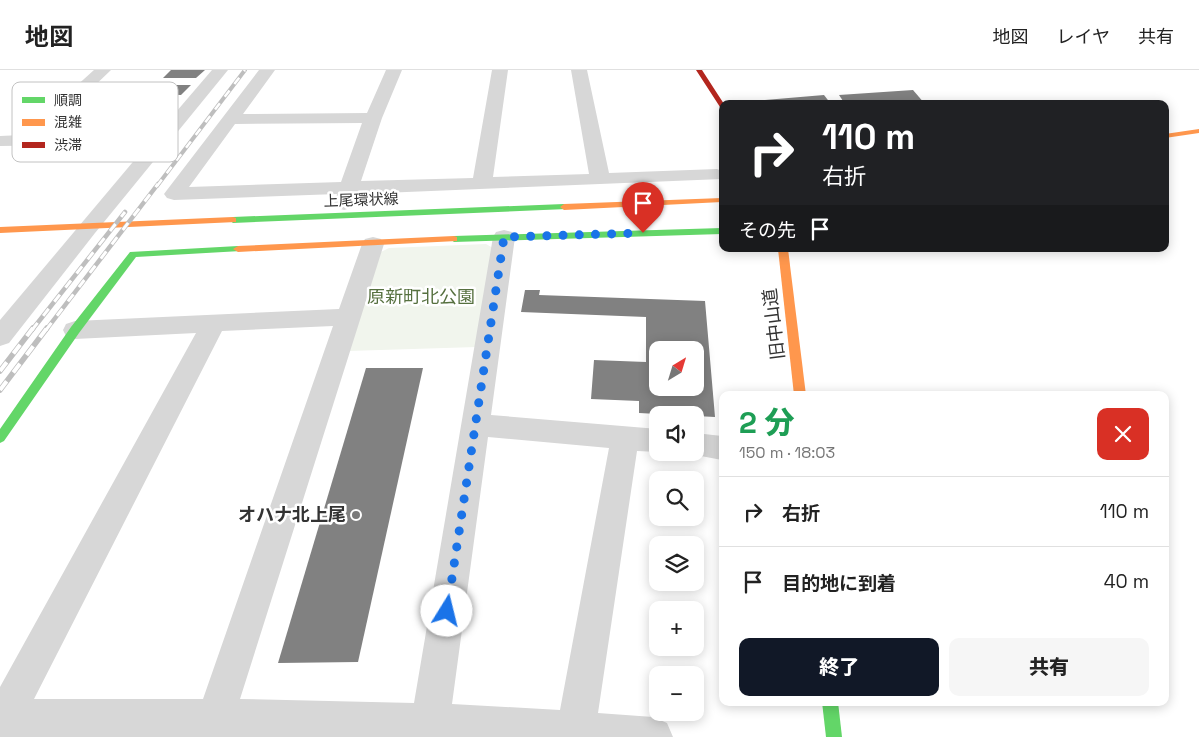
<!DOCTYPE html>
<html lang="ja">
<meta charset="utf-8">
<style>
:root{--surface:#fff;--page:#f6f6f6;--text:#222;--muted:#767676;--line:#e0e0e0;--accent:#111827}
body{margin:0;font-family:"Space Grotesk","Noto Sans JP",sans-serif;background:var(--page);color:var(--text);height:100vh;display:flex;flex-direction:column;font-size:19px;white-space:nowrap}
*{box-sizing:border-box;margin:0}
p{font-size:16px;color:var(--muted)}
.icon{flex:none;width:28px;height:28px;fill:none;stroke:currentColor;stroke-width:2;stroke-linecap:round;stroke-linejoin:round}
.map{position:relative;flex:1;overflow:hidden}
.drawer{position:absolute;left:719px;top:321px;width:450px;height:315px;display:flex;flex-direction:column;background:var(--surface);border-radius:10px;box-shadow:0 2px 12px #0003}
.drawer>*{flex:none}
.hud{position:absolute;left:719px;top:30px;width:450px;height:152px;border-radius:10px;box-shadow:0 2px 12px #0003;background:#202124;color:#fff;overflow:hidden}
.needle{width:32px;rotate:38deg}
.buttons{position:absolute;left:649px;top:271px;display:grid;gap:10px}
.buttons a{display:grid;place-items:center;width:55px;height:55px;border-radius:10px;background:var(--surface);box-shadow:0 2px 12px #0003;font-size:25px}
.pin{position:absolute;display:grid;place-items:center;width:42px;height:42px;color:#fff;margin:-51px -21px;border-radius:50% 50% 50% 0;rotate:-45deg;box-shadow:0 0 5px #0007}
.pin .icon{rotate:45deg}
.me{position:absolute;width:55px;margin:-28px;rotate:9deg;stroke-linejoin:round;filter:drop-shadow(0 0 4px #0008)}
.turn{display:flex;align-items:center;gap:18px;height:105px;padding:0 20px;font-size:22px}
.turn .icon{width:65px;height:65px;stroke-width:2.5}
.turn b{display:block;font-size:35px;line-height:42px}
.then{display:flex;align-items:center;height:48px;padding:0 20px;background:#0003;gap:10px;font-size:19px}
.round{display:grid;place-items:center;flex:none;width:52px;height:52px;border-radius:10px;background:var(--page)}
.headline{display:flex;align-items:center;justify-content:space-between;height:85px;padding:0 20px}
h1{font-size:30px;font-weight:800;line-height:38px;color:#1e9e55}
.action{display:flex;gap:10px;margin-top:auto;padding:10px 20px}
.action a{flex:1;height:58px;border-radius:10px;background:var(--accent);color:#fff;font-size:20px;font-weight:800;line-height:58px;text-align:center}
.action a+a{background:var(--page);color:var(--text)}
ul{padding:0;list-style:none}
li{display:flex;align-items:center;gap:15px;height:70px;padding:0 20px;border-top:1px solid var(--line)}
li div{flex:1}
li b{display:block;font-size:19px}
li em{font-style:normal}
header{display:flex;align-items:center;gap:30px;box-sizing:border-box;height:70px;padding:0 25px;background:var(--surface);border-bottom:1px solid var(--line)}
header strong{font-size:24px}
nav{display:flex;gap:28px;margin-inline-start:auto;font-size:18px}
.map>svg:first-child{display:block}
.green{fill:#f1f5ed}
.building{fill:#818181;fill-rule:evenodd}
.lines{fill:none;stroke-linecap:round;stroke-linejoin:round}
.street{fill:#d7d7d7;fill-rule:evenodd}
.fast{fill:#63d668;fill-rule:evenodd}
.slow{fill:#ff974d;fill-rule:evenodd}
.jam{fill:#b3261e;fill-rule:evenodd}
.rail-far2-casing{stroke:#bebebe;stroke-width:4}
.rail-far1-casing{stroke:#bebebe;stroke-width:4.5}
.rail-casing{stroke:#bebebe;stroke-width:5.5}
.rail-far2{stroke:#fff;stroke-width:2.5;stroke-dasharray:8;stroke-linecap:butt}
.rail-far1{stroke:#fff;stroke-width:3;stroke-dasharray:9;stroke-linecap:butt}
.rail{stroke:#fff;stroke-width:4;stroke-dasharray:11;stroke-linecap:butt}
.route{stroke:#1a73e8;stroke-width:9;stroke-dasharray:0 16.2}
.poi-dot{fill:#7a7a7a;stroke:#fff;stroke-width:2}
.labels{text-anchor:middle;stroke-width:5;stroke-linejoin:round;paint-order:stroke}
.far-street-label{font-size:15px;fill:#333;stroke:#fff}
.park-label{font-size:18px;fill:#56703f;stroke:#fff}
.street-label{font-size:18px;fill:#333;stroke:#fff}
.poi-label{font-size:18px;font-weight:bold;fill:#333;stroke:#fff;text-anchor:end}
.key{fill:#fff;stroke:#c2c2c2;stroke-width:1}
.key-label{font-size:14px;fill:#333}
</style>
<header>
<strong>地図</strong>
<nav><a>地図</a><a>レイヤ</a><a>共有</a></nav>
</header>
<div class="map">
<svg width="1199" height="667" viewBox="0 0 1199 667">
<rect width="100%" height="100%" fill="#fff"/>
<path class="green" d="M 486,174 L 493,178 L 477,277 L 348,281 L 381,182 L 389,178 Z"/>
<g class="building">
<path d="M 171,0 L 205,0 L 196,8 L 163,8 Z"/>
<path d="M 148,15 L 191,15 L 181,25 L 139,24 Z"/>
<path d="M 913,20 L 925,34 L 845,34 L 839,25 Z"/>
<path d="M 824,25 L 831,34 L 755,34 L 753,31 Z"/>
<path d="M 525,220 L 540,220 L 539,225 L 705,231 L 715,347 L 639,343 L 639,331 L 591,329 L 594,290 L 646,292 L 646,247 L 521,242 ZM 658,280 L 695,280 L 695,318 L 658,318 Z"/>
<path d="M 366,298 L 423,298 L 358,592 L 278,593 Z"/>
</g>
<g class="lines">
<g class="street">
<path d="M 94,0 L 111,0 L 43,65 L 158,63 L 212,0 L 228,0 L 95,163 L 9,273 L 0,276 L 0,250 L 148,74 L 0,76 L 0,66 L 22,65 Z"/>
<path d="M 259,0 L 275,0 L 243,44 L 367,43 L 386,0 L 402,0 L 382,48 L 361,111 L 473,108 L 492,0 L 508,0 L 493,107 L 589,104 L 571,0 L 587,0 L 609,103 L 717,99 L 722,101 L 722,109 L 358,124 L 351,138 L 344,140 L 337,138 L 334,134 L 337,124 L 174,130 L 167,128 L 164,124 L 167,120 ZM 362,53 L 341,112 L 189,117 L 235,54 Z"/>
<path d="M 504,160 L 512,162 L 515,167 L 491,345 L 658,359 L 658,382 L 637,381 L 598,643 L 653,647 L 667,653 L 673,667 L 0,667 L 0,617 L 196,263 L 75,269 L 66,266 L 63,260 L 66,254 L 75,251 L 339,239 L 362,174 L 365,169 L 373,167 L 381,169 L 384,174 L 240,629 L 414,633 L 493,167 L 496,162 ZM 333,256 L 203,629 L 34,629 L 222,261 ZM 488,367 L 609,378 L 560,640 L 452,634 Z"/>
<path d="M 695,363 L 722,366 L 722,390 L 685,383 L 695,382 Z"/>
</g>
<g class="fast">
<path d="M 564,134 L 568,137 L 567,139 L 233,153 L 229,150 L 233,147 Z"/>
<path d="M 722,158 L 722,164 L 454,172 L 450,169 L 454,166 Z"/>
<path d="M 238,176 L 241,177 L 241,181 L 136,187 L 79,263 L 4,371 L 0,373 L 0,359 L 71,257 L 130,182 Z"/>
<path d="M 822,632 L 838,632 L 842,667 L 826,667 Z"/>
</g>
<g class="slow">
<path d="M 1199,59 L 1199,63 L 1165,68 L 1165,64 Z"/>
<path d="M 722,128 L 722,132 L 564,140 L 560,137 L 564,134 Z"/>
<path d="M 233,147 L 236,148 L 236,152 L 0,163 L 0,157 Z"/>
<path d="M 454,166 L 457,167 L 457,171 L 238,182 L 233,179 L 238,176 Z"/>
<path d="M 778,179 L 788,179 L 806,325 L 794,325 Z"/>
</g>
<path class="jam" d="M 696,0 L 702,0 L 724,34 L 722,34 L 722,38 L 720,37 Z"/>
<g class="rail-far2-casing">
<path id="rail-far2" d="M 157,116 L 245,0"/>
</g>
<g class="rail-far1-casing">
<g id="rail-far1">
<path d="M 32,260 L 125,142"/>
<path d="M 46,260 L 158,114"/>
</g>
</g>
<g class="rail-casing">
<g id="rail">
<path d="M 0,301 L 33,258"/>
<path d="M 0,320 L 47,258"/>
</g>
</g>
<use href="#rail-far2" class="rail-far2"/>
<use href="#rail-far1" class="rail-far1"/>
<use href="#rail" class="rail"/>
</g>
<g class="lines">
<path class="route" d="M 447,541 L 504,167 L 643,163"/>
</g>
<circle class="poi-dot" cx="356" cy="445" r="5"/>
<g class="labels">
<g class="far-street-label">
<text transform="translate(361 130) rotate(-2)" y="5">上尾環状線</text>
</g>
<g class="park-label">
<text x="421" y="233">原新町北公園</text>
</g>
<g class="street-label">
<text transform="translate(774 254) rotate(-97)" y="6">旧中山道</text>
</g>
<g class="poi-label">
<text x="346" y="451">オハナ北上尾</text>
</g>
</g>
<rect x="12" y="12" width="166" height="80" rx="8" class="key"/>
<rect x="22" y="27" width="23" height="6" fill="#63d668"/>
<rect x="22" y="49" width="23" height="7" fill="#ff974d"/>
<rect x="22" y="72" width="23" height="6" fill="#b3261e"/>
<g class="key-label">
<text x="54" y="35">順調</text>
<text x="54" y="57">混雑</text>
<text x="54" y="80">渋滞</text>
</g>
</svg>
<div class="buttons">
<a><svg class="needle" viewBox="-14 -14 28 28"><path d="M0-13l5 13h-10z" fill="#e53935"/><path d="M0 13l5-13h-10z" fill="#767676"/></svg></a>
<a><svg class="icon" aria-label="sound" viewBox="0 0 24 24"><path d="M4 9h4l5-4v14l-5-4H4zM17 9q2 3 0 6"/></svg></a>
<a><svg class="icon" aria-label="search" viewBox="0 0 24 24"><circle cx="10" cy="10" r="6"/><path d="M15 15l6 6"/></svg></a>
<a><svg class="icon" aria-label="layers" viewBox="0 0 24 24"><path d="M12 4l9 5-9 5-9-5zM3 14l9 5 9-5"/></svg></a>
<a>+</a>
<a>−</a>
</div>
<div class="pin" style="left:643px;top:163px;background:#d93025"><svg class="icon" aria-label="arrive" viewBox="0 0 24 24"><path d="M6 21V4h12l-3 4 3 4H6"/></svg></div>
<svg class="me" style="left:447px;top:541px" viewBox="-20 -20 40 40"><circle r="19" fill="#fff"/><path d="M0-13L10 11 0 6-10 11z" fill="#1a73e8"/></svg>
<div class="hud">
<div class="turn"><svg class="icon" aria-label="right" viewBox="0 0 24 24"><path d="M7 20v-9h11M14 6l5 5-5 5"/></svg><div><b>110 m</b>右折</div></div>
<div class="then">その先<svg class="icon" aria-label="arrive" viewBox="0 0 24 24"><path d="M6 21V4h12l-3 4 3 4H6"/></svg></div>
</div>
<section class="drawer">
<div class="headline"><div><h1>2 分</h1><p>150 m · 18:03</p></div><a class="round" style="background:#d93025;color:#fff"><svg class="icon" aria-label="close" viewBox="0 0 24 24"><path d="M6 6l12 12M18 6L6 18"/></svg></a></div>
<ul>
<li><svg class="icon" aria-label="right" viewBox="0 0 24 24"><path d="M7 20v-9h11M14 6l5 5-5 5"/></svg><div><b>右折</b></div><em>110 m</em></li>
<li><svg class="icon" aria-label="arrive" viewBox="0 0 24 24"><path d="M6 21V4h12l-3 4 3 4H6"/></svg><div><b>目的地に到着</b></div><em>40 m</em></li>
</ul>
<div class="action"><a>終了</a><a>共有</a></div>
</section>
</div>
